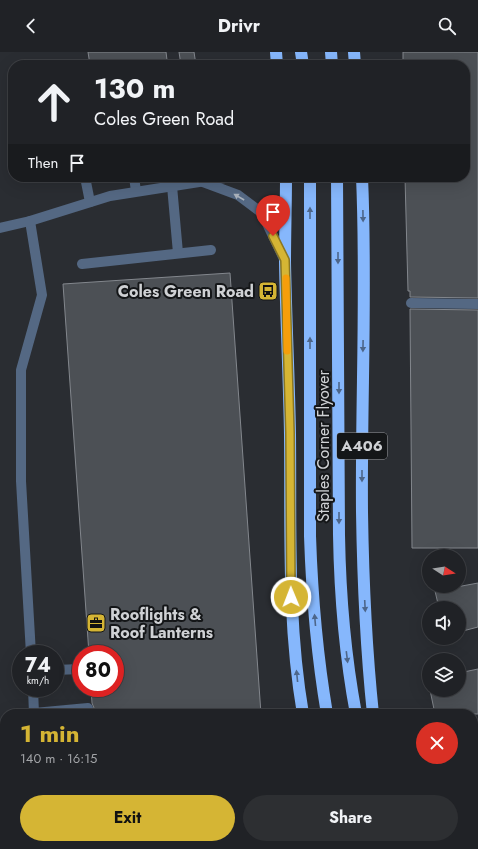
<!DOCTYPE html>
<meta charset="utf-8">
<style>
:root{--surface:#202226;--page:#2d2f32;--text:#f1f3f6;--muted:#a2a4a7;--line:#3d3f43;--accent:#d5b534}
body{margin:0;font-family:Jost,sans-serif;background:var(--page);color:var(--text);height:100vh;display:flex;flex-direction:column;font-size:15px;white-space:nowrap}
*{box-sizing:border-box;margin:0}
p{font-size:13px;color:var(--muted)}
.icon{flex:none;width:22px;height:22px;fill:none;stroke:currentColor;stroke-width:2;stroke-linecap:round;stroke-linejoin:round}
.map{position:relative;flex:1;overflow:hidden}
.drawer{position:absolute;left:0px;top:657px;width:478px;height:140px;display:flex;flex-direction:column;background:var(--surface);border-radius:16px 16px 0 0;box-shadow:0 4px 16px #0002,0 0 0 1px var(--line)}
.drawer>*{flex:none}
.top-card{position:absolute;left:8px;top:8px;width:462px;height:122px;border-radius:16px;box-shadow:0 4px 16px #0002,0 0 0 1px var(--line);background:#202226;color:var(--text);overflow:hidden}
.needle{width:26px;rotate:102deg}
.controls{position:absolute;left:422px;top:497px;display:grid;gap:8px}
.controls a{display:grid;place-items:center;width:44px;height:44px;border-radius:50%;background:var(--surface);box-shadow:0 4px 16px #0002,0 0 0 1px var(--line);font-size:20px}
.speed{position:absolute;left:12px;top:593px;display:flex;gap:8px;font-size:20px;font-weight:700;text-align:center}
.speed>*{display:grid;place-content:center;width:52px;height:52px;border-radius:50%;background:var(--surface);box-shadow:0 4px 16px #0002,0 0 0 1px var(--line);line-height:1}
.speed small{font-size:10px;font-weight:400}
.speed .limit{border:6px solid #d22;background:#fff;color:#111}
.pin{position:absolute;display:grid;place-items:center;width:34px;height:34px;color:#fff;margin:-41px -17px;border-radius:50% 50% 50% 0;rotate:-45deg;box-shadow:0 0 4px #0007}
.pin .icon{rotate:45deg}
.me{position:absolute;width:44px;margin:-22px;rotate:359deg;stroke-linejoin:round;filter:drop-shadow(0 0 3px #0008)}
.turn{display:flex;align-items:center;gap:14px;height:84px;padding:0 20px;font-size:18px}
.turn .icon{width:52px;height:52px;stroke-width:2.5}
.turn b{display:block;font-size:28px;line-height:34px}
.then{display:flex;align-items:center;height:38px;padding:0 20px;background:#0003;gap:8px;font-size:15px}
.round{display:grid;place-items:center;flex:none;width:42px;height:42px;border-radius:21px;background:var(--page)}
.summary{display:flex;align-items:center;justify-content:space-between;height:68px;padding:0 20px}
h1{font-size:24px;font-weight:700;line-height:30px;color:var(--accent)}
.action{display:flex;gap:8px;margin-top:auto;padding:8px 20px}
.action a{flex:1;height:46px;border-radius:24px;background:var(--accent);color:#111;font-size:16px;font-weight:700;line-height:46px;text-align:center}
.action a+a{background:var(--page);color:var(--text)}
header{display:flex;justify-content:space-between;align-items:center;height:52px;padding:0 20px;background:var(--surface);font-size:18px;font-weight:700}
.map>svg:first-child{display:block}
.building{fill:#4c5055;stroke:#83878d}
.lines{fill:none;stroke-linecap:round;stroke-linejoin:round}
.minor{stroke:#546883;stroke-width:10}
.highway{stroke:#86b7fc;stroke-width:12}
.oneway{fill:#aab2bc}
.oneway2{fill:#4d668a}
.route-casing{stroke:#8a7622;stroke-width:10}
.route{stroke:#d5b534;stroke-width:7}
.slow{stroke:#f59e0b;stroke-width:7}
.labels{text-anchor:middle;stroke-width:4;stroke-linejoin:round;paint-order:stroke}
.shield{fill:#141618;stroke:#97999c;stroke-width:1}
.shield-label{font-size:15px;font-weight:bold;fill:#cfd1d4}
.poi-label{font-size:16px;font-weight:bold;fill:#cfd1d4;stroke:#141618;text-anchor:end}
.street-label{font-size:16px;fill:#cfd1d4;stroke:#141618}
</style>
<header><svg class="icon" aria-label="back" viewBox="0 0 24 24"><path d="M15 5l-7 7 7 7"/></svg>Drivr<svg class="icon" aria-label="search" viewBox="0 0 24 24"><circle cx="10" cy="10" r="6"/><path d="M15 15l6 6"/></svg></header>
<div class="map">
<svg width="478" height="797" viewBox="0 0 478 797">
<rect width="100%" height="100%" fill="#2a2d32"/>
<g class="building">
<path d="M 88,0 L 166,0 L 167,8 L 133,13 L 90,13 Z"/>
<path d="M 179,0 L 194,0 L 196,13 L 181,13 Z"/>
<path d="M 403,0 L 478,0 L 478,246 L 410,245 L 410,239 L 408,239 L 405,125 L 465,125 L 465,13 L 403,13 Z"/>
<path d="M 230,221 L 261,662 L 93,662 L 94,656 L 92,651 L 91,636 L 115,636 L 115,602 L 89,602 L 63,232 Z"/>
<path d="M 410,257 L 478,258 L 478,496 L 412,496 Z"/>
<path d="M 478,531 L 478,575 L 459,580 L 459,556 L 439,556 L 435,539 Z"/>
<path d="M 478,617 L 478,662 L 435,662 L 430,638 L 459,638 L 459,621 Z"/>
</g>
<g class="lines">
<g class="minor">
<path d="M 85,125 L 90,150"/>
<path d="M 134,125 L 136,139"/>
<path d="M 203,130 L 238,143 L 262,161 L 284,207"/>
<path d="M 172,134 L 178,201"/>
<path d="M 30,169 L 42,243 L 21,318 L 21,429 L 31,602"/>
<path d="M 0,176 L 30,169 L 110,144 L 231,125"/>
<path d="M 82,212 L 211,198"/>
<path d="M 411,251 L 478,252"/>
<path d="M 55,618 L 81,617"/>
<path d="M 33,636 L 34,662"/>
<path d="M 34,661 L 88,656"/>
<path d="M 473,713 L 478,712"/>
<path d="M 75,792 L 76,797"/>
<path d="M 180,797 L 190,792"/>
</g>
<g class="highway">
<path d="M 276,0 L 277,13"/>
<path d="M 301,0 L 303,13"/>
<path d="M 331,0 L 332,13"/>
<path d="M 354,0 L 355,13"/>
<path d="M 286,125 C 286,153 285,181 285,210 C 286,267 289,324 290,382 C 291,476 287,569 303,662"/>
<path d="M 310,125 L 310,484 C 312,544 317,603 327,662"/>
<path d="M 337,125 L 339,483 C 340,543 345,603 356,662"/>
<path d="M 362,125 C 367,237 361,348 362,460 C 363,527 366,595 373,662"/>
<path d="M 356,792 L 359,797"/>
<path d="M 389,792 L 391,797"/>
</g>
</g>
<defs><path id="oneway-solid" d="M-6-.8H1V-3.2L6.5 0L1 3.2V.8H-6Z"/></defs>
<use class="oneway" href="#oneway-solid" transform="translate(239 145) rotate(-150)"/>
<g class="oneway2">
<use href="#oneway-solid" transform="translate(310 161) rotate(-90)"/>
<use href="#oneway-solid" transform="translate(363 164) rotate(89)"/>
<use href="#oneway-solid" transform="translate(338 206) rotate(90)"/>
<use href="#oneway-solid" transform="translate(310 291) rotate(-90)"/>
<use href="#oneway-solid" transform="translate(363 294) rotate(91)"/>
<use href="#oneway-solid" transform="translate(339 336) rotate(90)"/>
<use href="#oneway-solid" transform="translate(362 424) rotate(90)"/>
<use href="#oneway-solid" transform="translate(339 466) rotate(90)"/>
<use href="#oneway-solid" transform="translate(365 554) rotate(87)"/>
<use href="#oneway-solid" transform="translate(315 568) rotate(-95)"/>
<use href="#oneway-solid" transform="translate(347 605) rotate(83)"/>
<use href="#oneway-solid" transform="translate(297 624) rotate(-96)"/>
</g>
<g class="lines">
<g class="route-casing">
<path id="route" d="M 273,184 L 285,208 L 290,381 L 291,545"/>
</g>
<use href="#route" class="route"/>
<path class="slow" d="M 286,226 L 287,299"/>
</g>
<defs>
<g id="bus-square" transform="scale(1)"><rect x="-9" y="-9" width="18" height="18" rx="4" fill="#d5b534" stroke="#141618"/><path d="M-5-6H5V4H4V6H2V4H-2V6H-4V4H-5ZM-3.5-4V0h7V-4ZM-3.5 1.2v1.5H-2V1.2ZM2 1.2v1.5H3.5V1.2Z" fill="#111"/></g>
<g id="office-square" transform="scale(1)"><rect x="-9" y="-9" width="18" height="18" rx="4" fill="#d5b534" stroke="#141618"/><path d="M-6-3h4V-5.5h4V-3h4V5H-6ZM-1-4.5V-3h2v-1.5ZM-6 0V1H6V0Z" fill="#111"/></g>
</defs>
<g fill-rule="evenodd">
<use href="#bus-square" x="268" y="239"/>
<use href="#office-square" x="96" y="571"/>
</g>
<g class="labels">
<rect class="shield" x="337" y="381" width="50" height="26" rx="3"/>
<g class="shield-label">
<text x="362" y="399">A406</text>
</g>
<g class="poi-label">
<text x="254" y="245">Coles Green Road</text>
<text x="110" y="568" text-anchor="start">Rooflights &amp;<tspan x="110" dy="18">Roof Lanterns</tspan></text>
</g>
<g class="street-label">
<text transform="translate(323 394) rotate(-90)" y="6">Staples Corner Flyover</text>
</g>
</g>
</svg>
<div class="controls">
<a><svg class="needle" viewBox="-14 -14 28 28"><path d="M0-13l5 13h-10z" fill="#e53935"/><path d="M0 13l5-13h-10z" fill="#a2a4a7"/></svg></a>
<a><svg class="icon" aria-label="sound" viewBox="0 0 24 24"><path d="M4 9h4l5-4v14l-5-4H4zM17 9q2 3 0 6"/></svg></a>
<a><svg class="icon" aria-label="layers" viewBox="0 0 24 24"><path d="M12 4l9 5-9 5-9-5zM3 14l9 5 9-5"/></svg></a>
</div>
<div class="speed"><div>74<small>km/h</small></div><div class="limit">80</div></div>
<div class="pin" style="left:273px;top:184px;background:#d93025"><svg class="icon" aria-label="arrive" viewBox="0 0 24 24"><path d="M6 21V4h12l-3 4 3 4H6"/></svg></div>
<svg class="me" style="left:291px;top:545px" viewBox="-20 -20 40 40"><circle r="17" fill="#d5b534" stroke="#fff" stroke-width="3"/><path d="M0-11L8 9 0 5-8 9z" fill="#fff"/></svg>
<div class="top-card">
<div class="turn"><svg class="icon" aria-label="ahead" viewBox="0 0 24 24"><path d="M12 20V5M6 11l6-6 6 6"/></svg><div><b>130 m</b>Coles Green Road</div></div>
<div class="then">Then<svg class="icon" aria-label="arrive" viewBox="0 0 24 24"><path d="M6 21V4h12l-3 4 3 4H6"/></svg></div>
</div>
<section class="drawer">
<div class="summary"><div><h1>1 min</h1><p>140 m · 16:15</p></div><a class="round" style="background:#d93025;color:#fff"><svg class="icon" aria-label="close" viewBox="0 0 24 24"><path d="M6 6l12 12M18 6L6 18"/></svg></a></div>
<div class="action"><a>Exit</a><a>Share</a></div>
</section>
</div>
